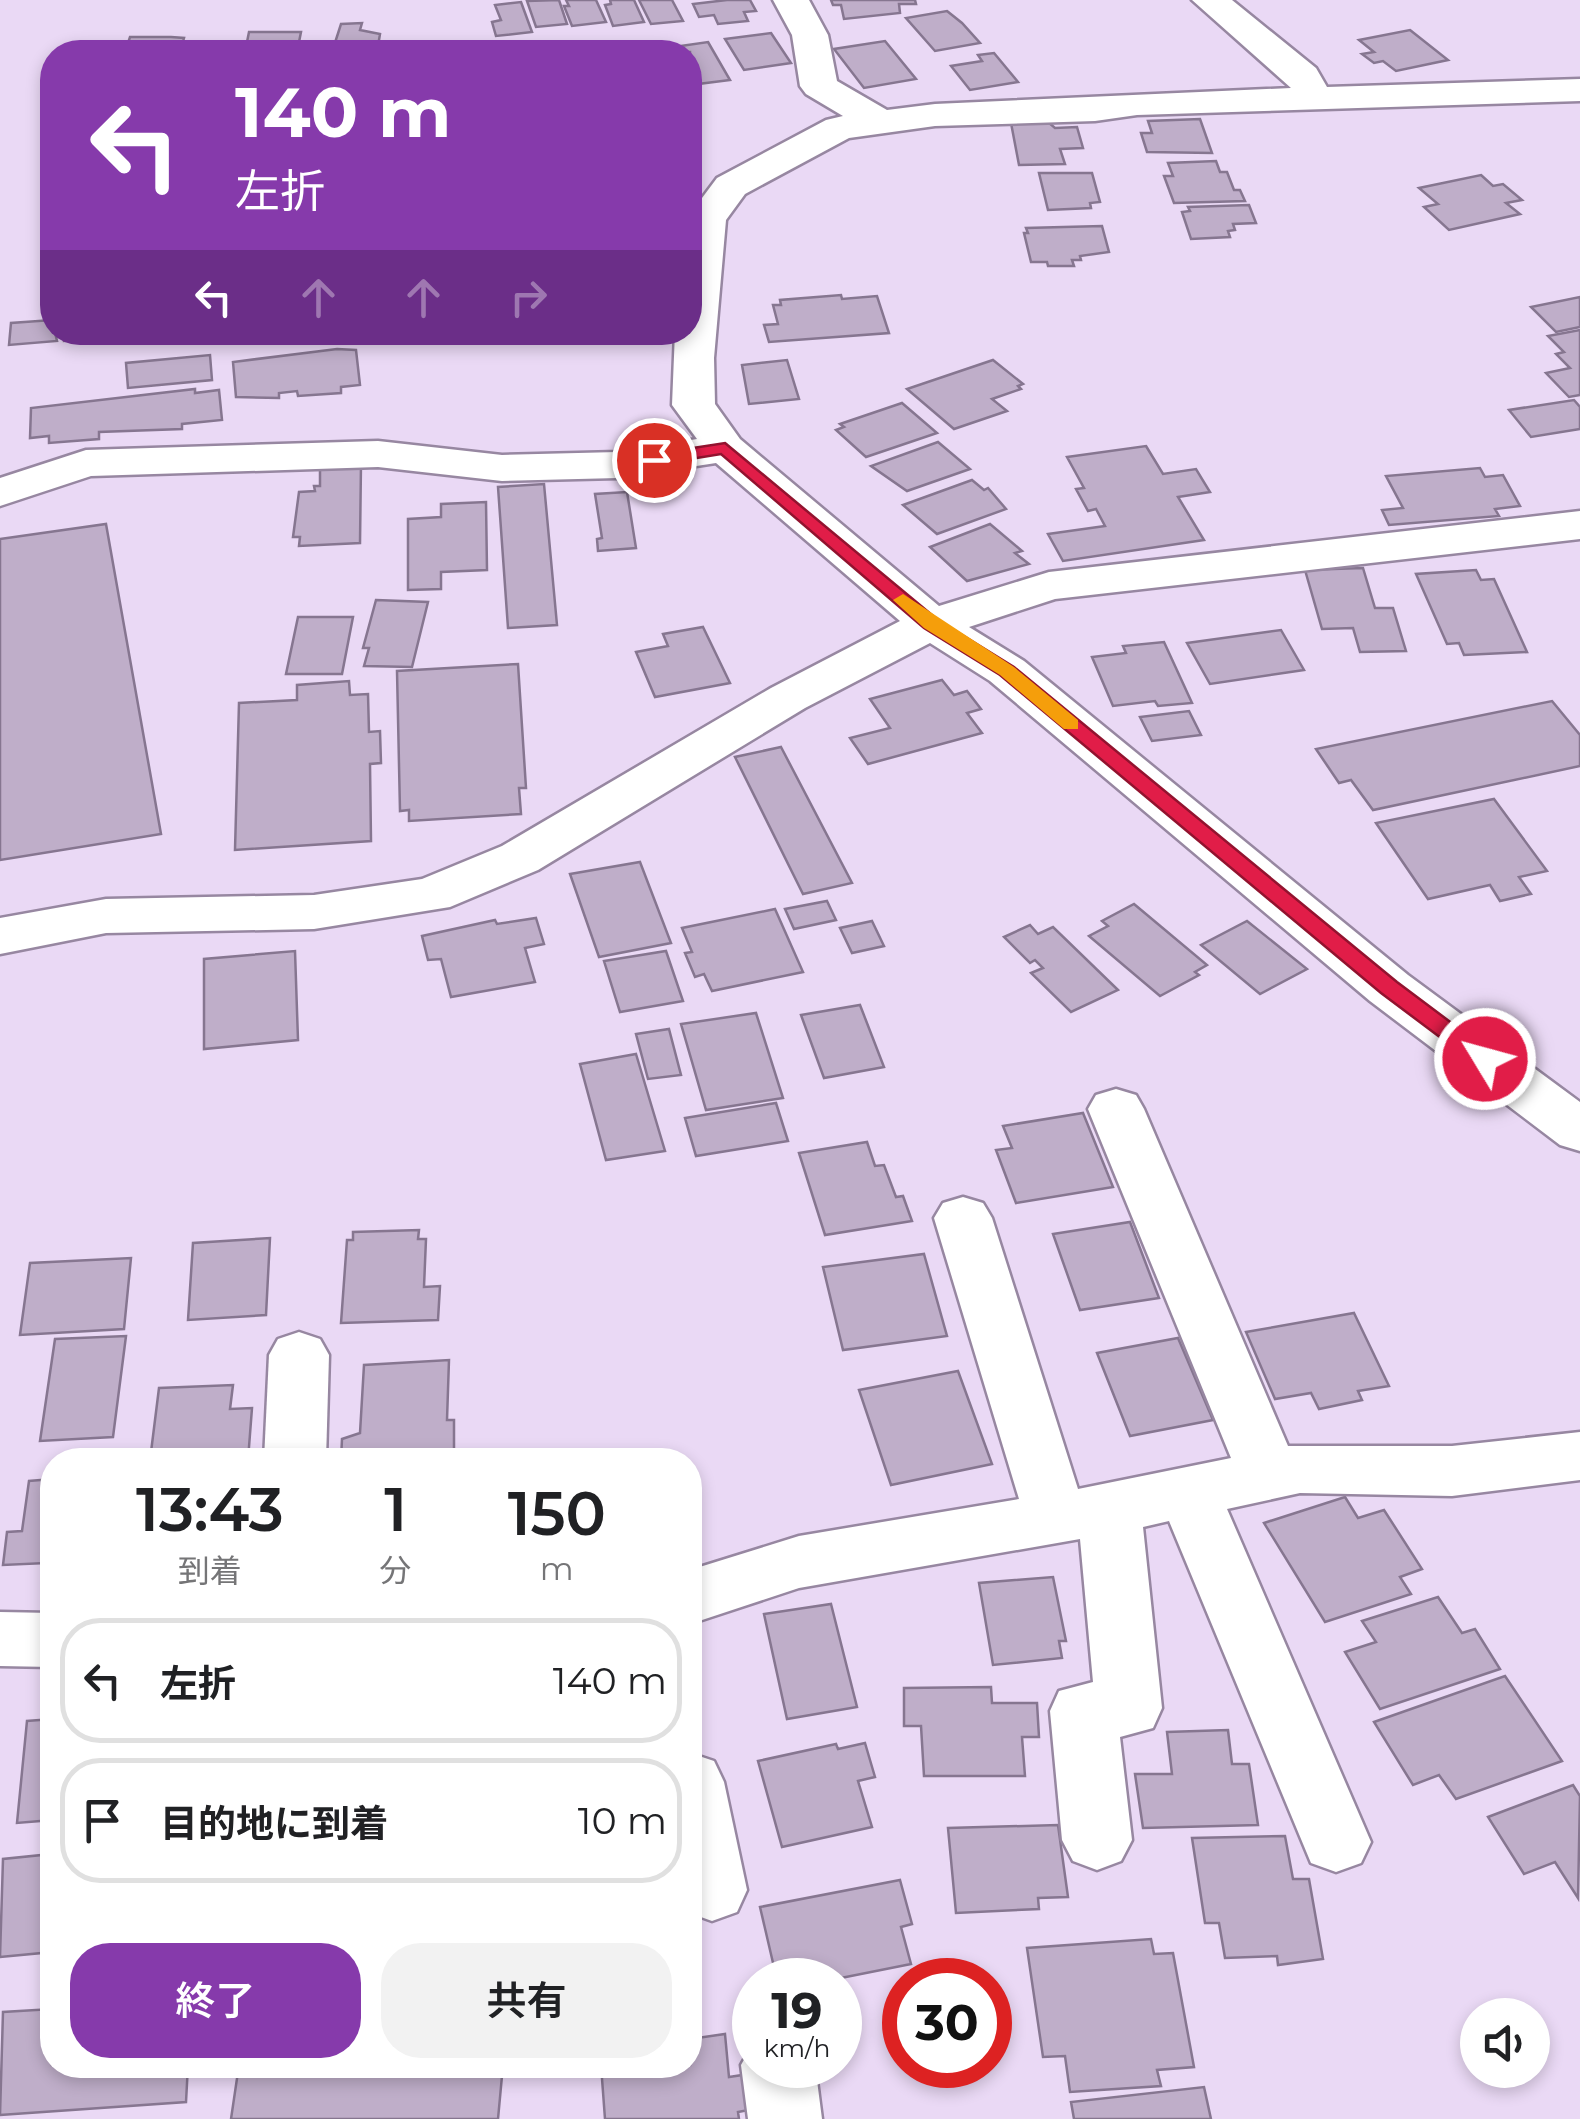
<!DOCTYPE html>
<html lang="ja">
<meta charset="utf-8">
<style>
:root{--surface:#fff;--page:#f2f2f2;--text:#202124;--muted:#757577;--line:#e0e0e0;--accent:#863aab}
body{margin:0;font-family:Montserrat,"Noto Sans JP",sans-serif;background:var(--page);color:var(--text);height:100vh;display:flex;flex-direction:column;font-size:38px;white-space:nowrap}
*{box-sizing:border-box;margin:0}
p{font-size:32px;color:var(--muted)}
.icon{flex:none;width:55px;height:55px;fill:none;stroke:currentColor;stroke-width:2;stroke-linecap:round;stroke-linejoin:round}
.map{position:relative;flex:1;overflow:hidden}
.side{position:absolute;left:40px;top:1448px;width:662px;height:630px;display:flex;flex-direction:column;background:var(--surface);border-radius:40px;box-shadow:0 5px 15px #0003}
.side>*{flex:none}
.top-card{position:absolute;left:40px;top:40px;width:662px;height:305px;border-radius:40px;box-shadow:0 5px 15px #0003;background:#863aab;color:#fff;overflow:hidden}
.tools{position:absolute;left:1460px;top:1998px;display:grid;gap:20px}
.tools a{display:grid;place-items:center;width:90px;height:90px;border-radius:50%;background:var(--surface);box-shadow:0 5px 15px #0003;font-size:50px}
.speed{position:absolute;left:732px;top:1958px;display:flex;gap:20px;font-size:50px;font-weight:700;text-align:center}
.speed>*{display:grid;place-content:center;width:130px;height:130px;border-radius:50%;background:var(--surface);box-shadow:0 5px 15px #0003;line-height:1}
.speed small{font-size:25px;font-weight:400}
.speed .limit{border:15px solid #d22;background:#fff;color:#111}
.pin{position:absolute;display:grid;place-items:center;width:85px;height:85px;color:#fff;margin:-42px;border:5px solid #fff;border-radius:50%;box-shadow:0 2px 10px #0007}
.me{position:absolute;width:110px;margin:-55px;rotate:307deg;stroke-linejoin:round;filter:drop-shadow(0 0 8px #0008)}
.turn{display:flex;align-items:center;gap:35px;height:210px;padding:0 30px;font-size:45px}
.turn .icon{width:130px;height:130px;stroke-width:2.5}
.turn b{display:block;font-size:70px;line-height:85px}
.lanes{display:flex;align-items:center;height:95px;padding:0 30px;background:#0003;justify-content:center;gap:50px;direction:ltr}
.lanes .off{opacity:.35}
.eta{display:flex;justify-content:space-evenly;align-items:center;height:170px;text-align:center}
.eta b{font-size:60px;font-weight:600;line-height:70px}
.action{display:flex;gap:20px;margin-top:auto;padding:20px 30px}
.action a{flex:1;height:115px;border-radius:40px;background:var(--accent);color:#fff;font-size:40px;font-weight:600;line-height:115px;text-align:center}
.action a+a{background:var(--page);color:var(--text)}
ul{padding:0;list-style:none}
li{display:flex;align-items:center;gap:30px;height:125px;margin:0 20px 15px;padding:0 10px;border:5px solid var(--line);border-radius:40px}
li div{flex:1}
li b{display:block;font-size:38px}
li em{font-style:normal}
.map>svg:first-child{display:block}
.building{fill:#bfaec9;stroke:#867690;stroke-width:2.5}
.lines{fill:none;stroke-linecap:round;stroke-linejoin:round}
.minor-casing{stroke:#9787a1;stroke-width:5}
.minor{fill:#fff;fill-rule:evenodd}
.route{fill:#e11d48;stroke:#92132f;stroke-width:2.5}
.slow{fill:#f59e0b}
</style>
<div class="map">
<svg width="1580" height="2119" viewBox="0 0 1580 2119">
<rect width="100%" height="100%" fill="#ead9f5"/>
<g class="building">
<path d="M 559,0 L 567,24 L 536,27 L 527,1 Z"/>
<path d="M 566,0 L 596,0 L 606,22 L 572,26 L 564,6 L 569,6 Z"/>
<path d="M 610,0 L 634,0 L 644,22 L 613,26 L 605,5 L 611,4 Z"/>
<path d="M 639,0 L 672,0 L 683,21 L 651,24 Z"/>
<path d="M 727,0 L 750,0 L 756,11 L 744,12 L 748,21 L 718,24 L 714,15 L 699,17 L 693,4 Z"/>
<path d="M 831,0 L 915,0 L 916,4 L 899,4 L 900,13 L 844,19 L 841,5 L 833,5 Z"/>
<path d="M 521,2 L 532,32 L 496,36 L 492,22 L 501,20 L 495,5 Z"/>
<path d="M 947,11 L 962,23 L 980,43 L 935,51 L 906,18 Z"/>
<path d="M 362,23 L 360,30 L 380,34 L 377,52 L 332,52 L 341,24 Z"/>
<path d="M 1410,30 L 1448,60 L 1396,71 L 1383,61 L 1374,63 L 1362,54 L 1374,52 L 1359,40 Z"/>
<path d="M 249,32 L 301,32 L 297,52 L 245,52 Z"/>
<path d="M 771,33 L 791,63 L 744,70 L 725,39 Z"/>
<path d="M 130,37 L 171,37 L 184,38 L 180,52 L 120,52 L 126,49 Z"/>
<path d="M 885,41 L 916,79 L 864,88 L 834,49 Z"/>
<path d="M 708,42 L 730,80 L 690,85 L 690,52 L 662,52 L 660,49 Z"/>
<path d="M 994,53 L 1018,82 L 970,90 L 951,66 L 982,61 L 978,55 Z"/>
<path d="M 1200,119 L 1212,153 L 1147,152 L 1141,133 L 1152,133 L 1148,121 Z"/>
<path d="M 1048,122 L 1055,128 L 1077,127 L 1083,148 L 1060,149 L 1065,164 L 1019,165 L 1011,123 Z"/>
<path d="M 1216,161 L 1220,172 L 1227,172 L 1234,190 L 1240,190 L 1245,201 L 1174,203 L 1164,176 L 1173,176 L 1168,163 Z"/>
<path d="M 1039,173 L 1092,173 L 1100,202 L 1090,203 L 1091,208 L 1048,210 Z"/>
<path d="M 1481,175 L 1493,186 L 1503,184 L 1522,200 L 1506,203 L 1520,214 L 1449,230 L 1424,207 L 1438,204 L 1419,188 Z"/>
<path d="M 1249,205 L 1256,223 L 1233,224 L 1235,230 L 1228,231 L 1230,237 L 1191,239 L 1182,212 L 1190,211 L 1188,207 Z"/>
<path d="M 1102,226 L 1109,252 L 1080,256 L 1081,260 L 1072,260 L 1074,266 L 1048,266 L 1047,262 L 1031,262 L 1024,233 L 1028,233 L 1026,228 Z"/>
<path d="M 841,295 L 842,299 L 877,296 L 889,333 L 769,342 L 764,325 L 778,324 L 773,305 L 781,305 L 780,300 Z"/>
<path d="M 1580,297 L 1580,327 L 1556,332 L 1531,307 Z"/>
<path d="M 52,320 L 57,341 L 9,345 L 11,323 Z"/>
<path d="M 1580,330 L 1580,395 L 1569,397 L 1546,373 L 1570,368 L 1556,354 L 1564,352 L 1548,336 Z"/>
<path d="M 64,332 L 119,332 L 119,337 L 64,341 Z"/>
<path d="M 337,349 L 356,350 L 360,385 L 341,387 L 341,393 L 298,396 L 297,391 L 279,393 L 279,398 L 236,397 L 233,362 Z"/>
<path d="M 210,355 L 212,380 L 128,388 L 126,363 Z"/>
<path d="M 787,360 L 799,399 L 749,404 L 742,365 Z"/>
<path d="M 993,360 L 1023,384 L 1018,386 L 1021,389 L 992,399 L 1007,411 L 954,429 L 907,389 Z"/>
<path d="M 195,389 L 195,393 L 219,390 L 222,420 L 182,424 L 182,429 L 99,432 L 99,439 L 49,443 L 49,436 L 30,438 L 31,408 Z"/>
<path d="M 1574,400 L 1580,407 L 1580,429 L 1531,437 L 1509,410 Z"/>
<path d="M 902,403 L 937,433 L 866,457 L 836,430 L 844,427 L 840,424 Z"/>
<path d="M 938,442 L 970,469 L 907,491 L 871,466 Z"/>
<path d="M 1146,446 L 1163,474 L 1196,469 L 1210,492 L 1178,497 L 1204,540 L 1063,561 L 1048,534 L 1105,526 L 1096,509 L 1088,511 L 1076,489 L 1084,488 L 1067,457 Z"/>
<path d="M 361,463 L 360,543 L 299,546 L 300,537 L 293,537 L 299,492 L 315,491 L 314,486 L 320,486 L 320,465 Z"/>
<path d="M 1480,468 L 1485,477 L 1503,475 L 1520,506 L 1495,509 L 1499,516 L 1389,525 L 1382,510 L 1403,508 L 1386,476 Z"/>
<path d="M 972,480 L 984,490 L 988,488 L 1006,509 L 937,534 L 903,505 Z"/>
<path d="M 544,484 L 557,625 L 508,628 L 498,487 Z"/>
<path d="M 627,492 L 636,548 L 598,551 L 597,539 L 602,538 L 595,494 Z"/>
<path d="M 486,502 L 487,570 L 441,572 L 441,589 L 408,590 L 408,519 L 441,517 L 441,504 Z"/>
<path d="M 106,524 L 161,834 L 0,860 L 0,539 Z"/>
<path d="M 990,524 L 1022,551 L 1015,553 L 1029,564 L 967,581 L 930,547 Z"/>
<path d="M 1363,568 L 1375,608 L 1393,608 L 1406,651 L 1360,652 L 1353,628 L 1322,629 L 1305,570 Z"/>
<path d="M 1476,570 L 1481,580 L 1494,579 L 1527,652 L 1464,655 L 1459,643 L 1447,644 L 1416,574 Z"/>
<path d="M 376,600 L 428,602 L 412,667 L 364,666 L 369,648 L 363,648 Z"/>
<path d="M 298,617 L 353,617 L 342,674 L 286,674 Z"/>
<path d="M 703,627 L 730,683 L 655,697 L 636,652 L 668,646 L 663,634 Z"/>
<path d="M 1281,630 L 1304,670 L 1210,684 L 1187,643 Z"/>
<path d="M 1164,642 L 1192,703 L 1158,706 L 1155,701 L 1113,706 L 1092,657 L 1126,653 L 1123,646 Z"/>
<path d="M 518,664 L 526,788 L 519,788 L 521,814 L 409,821 L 409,810 L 400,811 L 397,671 Z"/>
<path d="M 942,680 L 954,695 L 967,691 L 981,709 L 967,713 L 982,733 L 868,764 L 850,738 L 890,728 L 870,699 Z"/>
<path d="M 349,681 L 350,695 L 368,694 L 369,732 L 380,731 L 381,763 L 370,764 L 371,841 L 235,850 L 239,703 L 297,700 L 297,685 Z"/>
<path d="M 1552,701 L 1580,735 L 1580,766 L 1373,810 L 1351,780 L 1339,783 L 1316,749 Z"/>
<path d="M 1189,711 L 1201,735 L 1152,741 L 1140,717 Z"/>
<path d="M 781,747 L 852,883 L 803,894 L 735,757 Z"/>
<path d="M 1494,799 L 1547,871 L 1519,877 L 1531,894 L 1500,901 L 1490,885 L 1428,899 L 1376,823 Z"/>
<path d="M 640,862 L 671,943 L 599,957 L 570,874 Z"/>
<path d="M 827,901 L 836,920 L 794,929 L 785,909 Z"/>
<path d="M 1134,904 L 1207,965 L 1195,972 L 1199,975 L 1160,996 L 1089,936 L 1108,926 L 1102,921 Z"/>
<path d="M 775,909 L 803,972 L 712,991 L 704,974 L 695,977 L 685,953 L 692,952 L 682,928 Z"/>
<path d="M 536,918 L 544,944 L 525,948 L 535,982 L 451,997 L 441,959 L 428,960 L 422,936 L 495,920 L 497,924 Z"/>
<path d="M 872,921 L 884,946 L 852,953 L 840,928 Z"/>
<path d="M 1247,921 L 1307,969 L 1260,994 L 1201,945 Z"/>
<path d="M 1030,925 L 1038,934 L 1053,927 L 1118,990 L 1071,1012 L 1031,973 L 1043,968 L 1035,960 L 1030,963 L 1004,937 Z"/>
<path d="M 295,951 L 298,1040 L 204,1049 L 204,959 Z"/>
<path d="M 666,951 L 683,1001 L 620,1012 L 604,961 Z"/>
<path d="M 860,1005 L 884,1067 L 824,1078 L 801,1015 Z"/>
<path d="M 756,1013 L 783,1098 L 706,1110 L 681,1024 Z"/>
<path d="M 669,1029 L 681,1075 L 648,1079 L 636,1034 Z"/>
<path d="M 636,1054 L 665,1151 L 606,1160 L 580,1064 Z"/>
<path d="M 776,1103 L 788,1141 L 696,1156 L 685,1118 Z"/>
<path d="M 1083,1113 L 1113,1187 L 1016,1203 L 996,1150 L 1012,1148 L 1003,1126 Z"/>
<path d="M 867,1142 L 875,1166 L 884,1165 L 896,1197 L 903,1196 L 912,1221 L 825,1235 L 799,1153 Z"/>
<path d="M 1130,1222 L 1159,1298 L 1080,1310 L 1053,1234 Z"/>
<path d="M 419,1230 L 418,1239 L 426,1239 L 424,1287 L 440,1286 L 438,1320 L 341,1323 L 347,1240 L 353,1240 L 353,1232 Z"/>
<path d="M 270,1238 L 266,1315 L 188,1320 L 193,1243 Z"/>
<path d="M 924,1254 L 947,1336 L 843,1350 L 823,1267 Z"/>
<path d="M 131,1258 L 124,1329 L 20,1335 L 30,1263 Z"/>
<path d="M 1354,1313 L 1389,1386 L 1358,1391 L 1362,1400 L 1319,1409 L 1311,1393 L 1275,1399 L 1246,1332 Z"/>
<path d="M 126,1336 L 113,1437 L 40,1441 L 55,1339 Z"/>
<path d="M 1178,1338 L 1213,1420 L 1130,1436 L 1097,1353 Z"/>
<path d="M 449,1360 L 447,1420 L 454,1420 L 454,1460 L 341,1460 L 342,1439 L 360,1433 L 364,1365 Z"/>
<path d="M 958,1371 L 992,1464 L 891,1485 L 859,1390 Z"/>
<path d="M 233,1385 L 230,1409 L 252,1408 L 248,1460 L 150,1460 L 159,1388 Z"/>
<path d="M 52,1479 L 52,1577 L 44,1578 L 46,1563 L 3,1565 L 7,1532 L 22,1531 L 29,1481 Z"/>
<path d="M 1345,1497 L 1358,1518 L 1384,1510 L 1422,1569 L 1400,1577 L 1411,1594 L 1325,1622 L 1264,1523 Z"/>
<path d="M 1053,1577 L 1066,1641 L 1059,1641 L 1062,1658 L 993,1665 L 979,1583 Z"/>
<path d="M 1438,1597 L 1462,1633 L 1475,1629 L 1500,1669 L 1380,1709 L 1345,1652 L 1376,1642 L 1362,1621 Z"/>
<path d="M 831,1604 L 857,1707 L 787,1719 L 764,1614 Z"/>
<path d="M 1505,1676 L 1562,1761 L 1456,1799 L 1439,1775 L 1413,1785 L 1374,1722 Z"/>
<path d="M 991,1687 L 992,1703 L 1037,1703 L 1039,1737 L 1022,1737 L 1025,1776 L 924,1776 L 921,1726 L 904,1726 L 904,1688 Z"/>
<path d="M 52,1719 L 52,1820 L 17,1823 L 27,1721 Z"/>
<path d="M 1228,1730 L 1232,1764 L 1249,1764 L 1258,1825 L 1143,1828 L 1135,1774 L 1172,1774 L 1167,1732 Z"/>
<path d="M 865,1743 L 875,1777 L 858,1781 L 872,1827 L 782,1847 L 758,1761 L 836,1744 L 838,1749 Z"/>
<path d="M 1573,1785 L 1580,1796 L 1578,1898 L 1555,1862 L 1524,1874 L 1488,1817 Z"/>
<path d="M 1058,1825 L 1068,1897 L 1038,1898 L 1039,1909 L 956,1913 L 948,1828 Z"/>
<path d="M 1285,1836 L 1293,1879 L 1309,1879 L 1323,1959 L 1278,1965 L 1277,1956 L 1225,1958 L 1219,1923 L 1205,1923 L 1192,1838 Z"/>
<path d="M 52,1854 L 52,1952 L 0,1957 L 3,1859 Z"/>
<path d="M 900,1880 L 912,1924 L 901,1927 L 911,1964 L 831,1980 L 777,1980 L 760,1907 Z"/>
<path d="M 1151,1939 L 1154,1954 L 1173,1953 L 1194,2067 L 1157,2070 L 1161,2086 L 1070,2092 L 1065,2056 L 1043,2057 L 1027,1948 Z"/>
<path d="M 52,2009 L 52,2065 L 188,2065 L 186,2102 L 0,2115 L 3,2012 Z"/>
<path d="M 725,2034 L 729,2077 L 749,2074 L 754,2109 L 738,2112 L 739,2119 L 605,2119 L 601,2065 L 690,2065 L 690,2039 Z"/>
<path d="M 239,2065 L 503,2065 L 498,2119 L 231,2119 Z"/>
<path d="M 1204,2087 L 1211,2119 L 1074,2119 L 1071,2102 Z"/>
</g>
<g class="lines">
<g class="minor-casing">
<g id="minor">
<path d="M 773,0 L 809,0 L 828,35 L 837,81 L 887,110 L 935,104 L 1291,88 L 1192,0 L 1232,0 L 1316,68 L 1327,87 L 1580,79 L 1580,101 L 1137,115 L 1095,121 L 935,126 L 849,138 L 745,194 L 726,220 L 714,358 L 715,404 L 740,439 L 939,606 L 1049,572 L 1580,511 L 1580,539 L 1055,599 L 969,627 L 1024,661 L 1408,975 L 1580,1102 L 1580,1151 L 1560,1145 L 1370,1001 L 990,681 L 930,643 L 805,708 L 538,870 L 450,907 L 314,929 L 106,933 L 0,954 L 0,918 L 106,899 L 314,895 L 422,879 L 502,846 L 771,688 L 900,621 L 716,463 L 618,478 L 502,481 L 378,467 L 91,476 L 0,506 L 0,478 L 86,450 L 378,441 L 502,455 L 618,452 L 697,439 L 672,405 L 675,332 L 690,332 L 690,214 L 717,178 L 826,120 L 843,116 L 806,94 L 800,86 L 792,35 Z"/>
<path d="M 1116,1089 L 1136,1095 L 1144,1109 L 1288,1446 L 1452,1446 L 1580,1432 L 1580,1480 L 1452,1496 L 1300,1493 L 1227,1509 L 1371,1842 L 1361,1863 L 1336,1872 L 1311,1863 L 1169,1521 L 1143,1527 L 1162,1708 L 1153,1728 L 1120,1737 L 1132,1840 L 1121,1861 L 1097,1870 L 1073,1861 L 1062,1840 L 1050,1711 L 1059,1691 L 1093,1682 L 1080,1539 L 799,1588 L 690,1624 L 690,1570 L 799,1536 L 1019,1499 L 934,1218 L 943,1203 L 963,1197 L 983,1203 L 992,1218 L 1078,1489 L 1231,1458 L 1088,1109 L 1096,1095 Z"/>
<path d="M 299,1332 L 320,1339 L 329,1355 L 326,1460 L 264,1460 L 269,1355 L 278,1339 Z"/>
<path d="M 0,1612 L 52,1613 L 52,1667 L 0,1666 Z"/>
<path d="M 690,1753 L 714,1761 L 724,1782 L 747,1890 L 737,1912 L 712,1921 L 690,1913 Z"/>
<path d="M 755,2040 L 755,2065 L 815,2065 L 822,2119 L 748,2119 L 741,2065 Z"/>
</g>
</g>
<use href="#minor" class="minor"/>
</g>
<path class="route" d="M 725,443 L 938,620 L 1014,667 L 1397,982 L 1493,1054 L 1496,1059 L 1493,1065 L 1477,1065 L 1381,993 L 1000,675 L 924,628 L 721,454 L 654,465 L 644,460 L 654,454 Z"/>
<path class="slow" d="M 903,594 L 1014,667 L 1078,720 L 1078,729 L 1064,729 L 1000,675 L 924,628 L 893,600 Z"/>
</svg>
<div class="tools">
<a><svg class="icon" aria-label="sound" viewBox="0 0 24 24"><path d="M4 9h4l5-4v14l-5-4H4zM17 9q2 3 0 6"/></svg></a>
</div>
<div class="speed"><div>19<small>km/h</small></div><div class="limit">30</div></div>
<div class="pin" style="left:654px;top:460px;background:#d93025"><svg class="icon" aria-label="arrive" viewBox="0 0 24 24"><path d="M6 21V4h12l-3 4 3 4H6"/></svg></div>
<svg class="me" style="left:1485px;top:1059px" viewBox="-20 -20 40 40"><circle r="17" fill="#e11d48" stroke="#fff" stroke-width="3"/><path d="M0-11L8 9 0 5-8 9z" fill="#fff"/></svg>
<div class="top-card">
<div class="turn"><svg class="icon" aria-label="left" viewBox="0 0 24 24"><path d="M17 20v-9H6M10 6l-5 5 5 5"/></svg><div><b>140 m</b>左折</div></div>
<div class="lanes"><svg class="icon" aria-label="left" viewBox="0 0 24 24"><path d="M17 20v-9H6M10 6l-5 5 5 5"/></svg><svg class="icon off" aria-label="ahead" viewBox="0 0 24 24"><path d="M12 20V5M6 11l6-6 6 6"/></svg><svg class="icon off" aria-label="ahead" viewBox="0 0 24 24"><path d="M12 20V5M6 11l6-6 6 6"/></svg><svg class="icon off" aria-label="right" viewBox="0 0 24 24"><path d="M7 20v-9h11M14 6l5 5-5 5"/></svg></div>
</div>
<section class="side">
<div class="eta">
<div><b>13:43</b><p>到着</p></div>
<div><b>1</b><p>分</p></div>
<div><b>150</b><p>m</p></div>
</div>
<ul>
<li><svg class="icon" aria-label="left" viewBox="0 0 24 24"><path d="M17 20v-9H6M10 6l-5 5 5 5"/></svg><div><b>左折</b></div><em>140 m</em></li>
<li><svg class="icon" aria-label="arrive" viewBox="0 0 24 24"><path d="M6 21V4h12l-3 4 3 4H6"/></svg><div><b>目的地に到着</b></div><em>10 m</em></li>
</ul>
<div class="action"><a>終了</a><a>共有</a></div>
</section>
</div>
